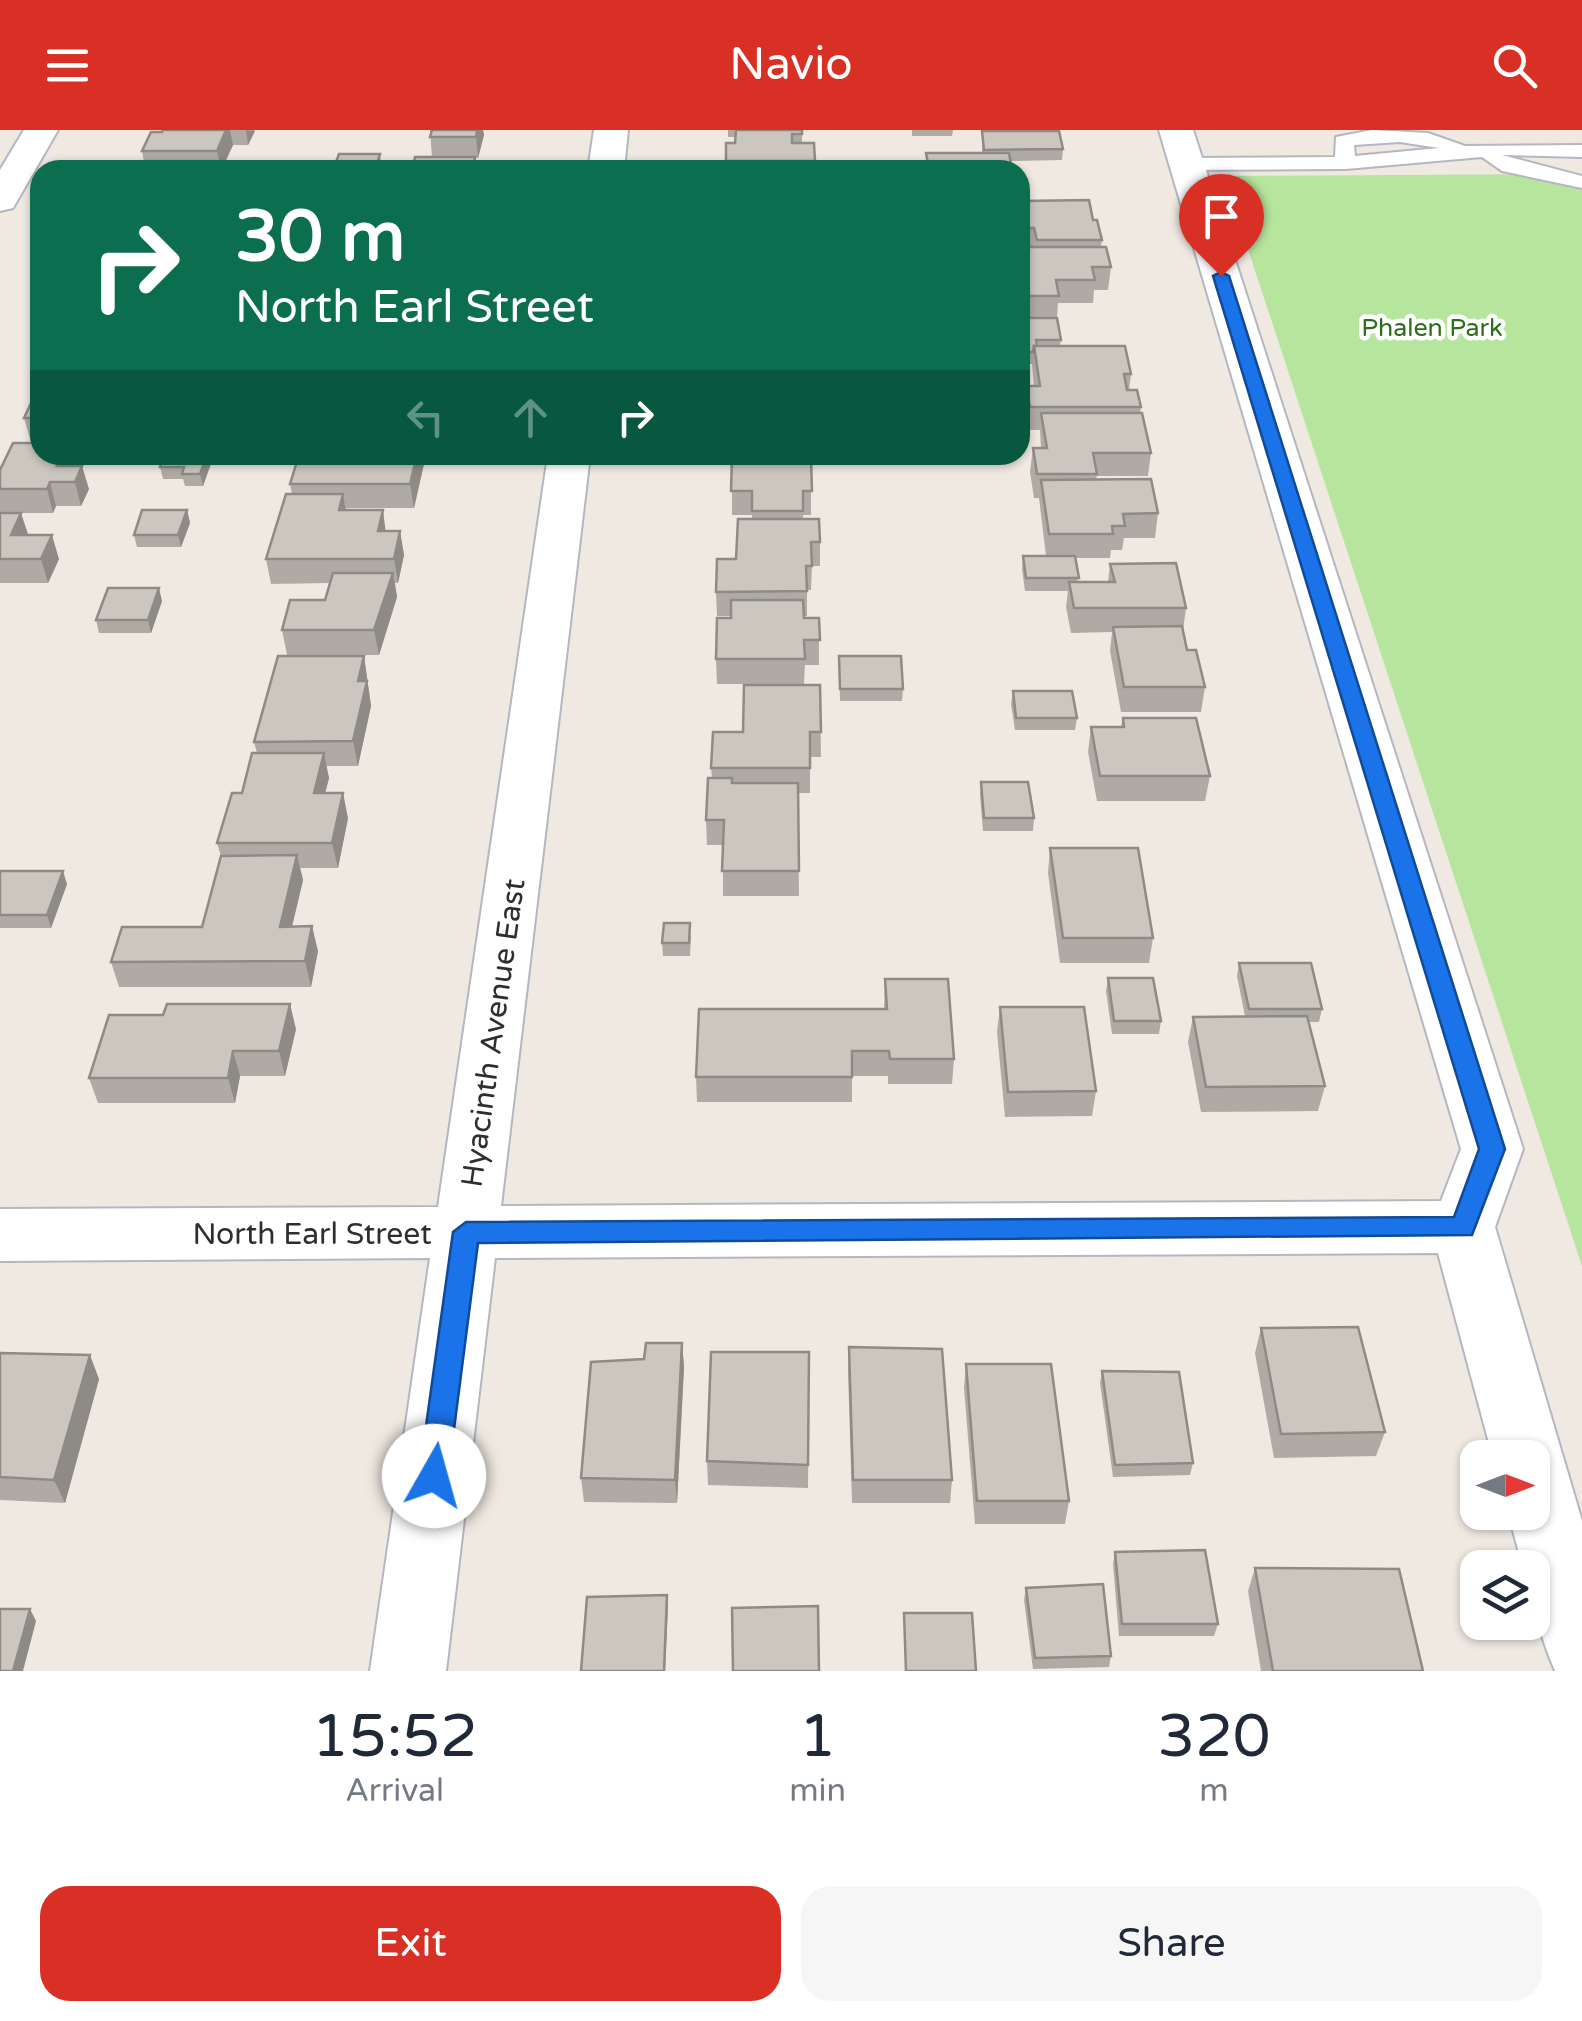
<!DOCTYPE html>
<style>
:root{--surface:#fff;--page:#f6f6f7;--text:#1f2937;--muted:#747a83;--accent:#d93025}
body{margin:0;font-family:"Varela Round",sans-serif;background:var(--page);color:var(--text);height:100vh;display:flex;flex-direction:column;font-size:38px;white-space:nowrap}
*{box-sizing:border-box;margin:0}
p{font-size:32px;color:var(--muted)}
.icon{flex:none;width:55px;height:55px;fill:none;stroke:currentColor;stroke-width:2;stroke-linecap:round;stroke-linejoin:round}
.map{position:relative;height:1541px;overflow:hidden}
.sheet{display:flex;flex-direction:column;background:var(--surface);flex:1}
.sheet>*{flex:none}
.guide{position:absolute;left:30px;top:30px;width:1000px;height:305px;border-radius:30px;box-shadow:0 2px 8px #0004;background:#0b6e4f;color:#fff;overflow:hidden}
.needle{width:65px;rotate:90deg}
.fabs{position:absolute;left:1460px;top:1310px;display:grid;gap:20px}
.fabs a{display:grid;place-items:center;width:90px;height:90px;border-radius:20px;background:var(--surface);box-shadow:0 2px 8px #0004;font-size:50px}
.pin{position:absolute;display:grid;place-items:center;width:85px;height:85px;color:#fff;margin:-102px -42px;border-radius:50% 50% 50% 0;rotate:-45deg;box-shadow:0 0 10px #0007}
.pin .icon{rotate:45deg}
.me{position:absolute;width:110px;margin:-55px;rotate:7deg;stroke-linejoin:round;filter:drop-shadow(0 0 8px #0008)}
.turn{display:flex;align-items:center;gap:35px;height:210px;padding:0 40px;font-size:45px}
.turn .icon{width:130px;height:130px;stroke-width:2.5}
.turn b{display:block;font-size:70px;line-height:85px}
.lanes{display:flex;align-items:center;height:95px;padding:0 40px;background:#0003;justify-content:center;gap:50px;direction:ltr}
.lanes .off{opacity:.35}
.eta{display:flex;justify-content:space-evenly;align-items:center;height:170px;text-align:center}
.eta b{font-size:60px;font-weight:600;line-height:70px}
.primary-button{display:flex;gap:20px;margin-top:auto;padding:20px 40px}
.primary-button a{flex:1;height:115px;border-radius:30px;background:var(--accent);color:#fff;font-size:40px;font-weight:600;line-height:115px;text-align:center}
.primary-button a+a{background:var(--page);color:var(--text)}
header{display:flex;justify-content:space-between;align-items:center;height:130px;padding:0 40px;background:var(--accent);color:#fff;font-size:45px;font-weight:600}
.map>svg:first-child{display:block}
.green{fill:#b6e59e}
.lines{fill:none;stroke-linecap:round;stroke-linejoin:round}
.lane-casing{stroke:#b4b7c1;stroke-width:4}
.street-casing{stroke:#b4b7c1;stroke-width:4}
.lane{fill:#fff;fill-rule:evenodd}
.street{fill:#fff;fill-rule:evenodd}
.wall{fill:#afaba4}
.shaded-wall{fill:#8e8b86}
.building{fill:#cbc7bf;stroke:#8e8b86;stroke-width:2.5}
.route{fill:#1a73e8;stroke:#114b97;stroke-width:2.5}
.labels{text-anchor:middle;stroke-width:9;stroke-linejoin:round;paint-order:stroke}
.far-park-label{font-size:25px;fill:#2c6e1b;stroke:#fff}
.street-label{font-size:30px;fill:#2e2e2e;stroke:#fff}
</style>
<header><svg class="icon" aria-label="menu" viewBox="0 0 24 24"><path d="M4 6h16M4 12h16M4 18h16"/></svg>Navio<svg class="icon" aria-label="search" viewBox="0 0 24 24"><circle cx="10" cy="10" r="6"/><path d="M15 15l6 6"/></svg></header>
<div class="map">
<svg width="1582" height="1541" viewBox="0 0 1582 1541">
<rect width="100%" height="100%" fill="#efe9e1"/>
<path class="green" d="M 1582,44 L 1582,1136 L 1224,46 Z"/>
<g class="lines">
<g class="lane-casing">
<path id="lane" d="M 1372,0 L 1428,3 L 1465,16 L 1582,15 L 1582,27 L 1502,25 L 1582,46 L 1582,58 L 1502,41 L 1482,27 L 1346,39 L 1186,40 L 1176,34 L 1186,28 L 1335,27 L 1336,7 ZM 1400,12 L 1439,18 L 1355,26 L 1354,15 Z"/>
</g>
<g class="street-casing">
<g id="street">
<path d="M 24,0 L 58,0 L 13,78 L 0,81 L 0,40 Z"/>
<path d="M 594,0 L 628,0 L 624,40 L 588,40 Z"/>
<path d="M 1159,0 L 1193,0 L 1523,1019 L 1495,1097 L 1582,1391 L 1582,1541 L 1555,1541 C 1540,1506 1532,1475 1532,1438 L 1523,1438 L 1508,1382 L 1532,1382 L 1532,1328 L 1493,1328 L 1438,1123 L 495,1128 L 446,1541 L 370,1541 L 430,1128 L 0,1131 L 0,1079 L 438,1077 L 548,325 L 590,325 L 501,1076 L 1441,1071 L 1461,1019 Z"/>
</g>
</g>
<use href="#lane" class="lane"/>
<use href="#street" class="street"/>
</g>
<g class="wall">
<path d="M 163,0 L 254,0 L 255,1 L 248,15 L 233,15 L 222,40 L 139,40 L 144,32 L 142,21 Z"/>
<path d="M 430,0 L 483,0 L 484,5 L 478,28 L 476,28 L 477,40 L 412,40 L 432,27 Z"/>
<path d="M 728,0 L 802,0 L 802,13 L 814,13 L 815,40 L 726,40 L 726,13 L 735,13 L 736,7 L 728,7 Z"/>
<path d="M 912,0 L 953,0 L 952,6 L 912,6 Z"/>
<path d="M 982,1 L 1063,19 L 1062,30 L 1010,31 L 926,34 L 926,23 L 982,23 Z"/>
<path d="M 1023,71 L 1102,110 L 1101,117 L 1111,137 L 1108,160 L 1094,160 L 1093,173 L 1058,173 L 1057,188 L 1061,210 L 1060,216 L 1131,244 L 1129,260 L 1141,277 L 1140,283 L 1151,323 L 1148,346 L 1097,346 L 1096,349 L 1158,383 L 1155,408 L 1124,408 L 1122,420 L 1111,420 L 1110,428 L 1075,428 L 1078,452 L 1108,452 L 1110,434 L 1186,478 L 1183,501 L 1187,520 L 1205,557 L 1201,582 L 1121,582 L 1110,521 L 1112,502 L 1071,503 L 1066,477 L 1068,461 L 1025,461 L 1022,439 L 1023,426 L 1046,426 L 1039,368 L 1034,368 L 1030,342 L 1033,318 L 1041,318 L 1040,300 L 1027,300 L 1024,280 L 1026,256 L 1034,256 L 1032,234 L 1020,234 L 1020,81 L 1022,81 Z"/>
<path d="M 40,254 L 40,312 L 31,312 L 24,288 Z"/>
<path d="M 40,325 L 70,325 L 73,336 L 89,359 L 81,376 L 56,376 L 53,383 L 0,383 L 0,340 Z"/>
<path d="M 214,325 L 203,356 L 185,356 L 183,349 L 163,349 L 160,337 Z"/>
<path d="M 426,325 L 414,378 L 346,378 L 346,380 L 386,401 L 400,401 L 404,425 L 398,453 L 395,453 L 397,467 L 379,525 L 287,525 L 282,500 L 325,470 L 330,453 L 271,454 L 266,429 L 292,364 L 290,354 Z"/>
<path d="M 732,325 L 803,325 L 803,327 L 811,327 L 811,385 L 803,385 L 803,389 L 820,412 L 820,436 L 812,436 L 811,460 L 807,460 L 807,486 L 804,486 L 804,488 L 819,488 L 819,535 L 805,535 L 804,554 L 717,554 L 716,529 L 731,488 L 731,486 L 717,486 L 716,462 L 736,429 L 752,389 L 752,385 L 732,385 Z"/>
<path d="M 187,380 L 190,393 L 181,417 L 137,417 L 134,405 Z"/>
<path d="M 0,383 L 59,429 L 48,453 L 0,453 Z"/>
<path d="M 162,471 L 151,503 L 99,503 L 96,490 Z"/>
<path d="M 364,526 L 371,576 L 358,636 L 326,636 L 329,648 L 325,663 L 348,688 L 338,738 L 300,738 L 303,750 L 292,796 L 318,821 L 311,857 L 119,857 L 111,832 L 202,797 L 221,726 L 217,713 L 242,663 L 257,623 L 254,612 Z"/>
<path d="M 839,526 L 903,559 L 902,571 L 840,571 Z"/>
<path d="M 820,555 L 821,627 L 810,627 L 810,663 L 798,663 L 799,766 L 723,766 L 723,715 L 707,715 L 706,690 L 712,648 L 711,638 L 743,602 Z"/>
<path d="M 1013,561 L 1077,588 L 1075,600 L 1015,600 L 1011,574 Z"/>
<path d="M 1123,588 L 1210,646 L 1205,671 L 1097,671 L 1088,622 L 1091,597 L 1121,597 Z"/>
<path d="M 981,652 L 1034,688 L 1033,701 L 983,701 L 980,665 Z"/>
<path d="M 1050,718 L 1153,808 L 1149,833 L 1060,833 L 1048,743 Z"/>
<path d="M 0,741 L 67,754 L 51,798 L 0,798 Z"/>
<path d="M 691,806 L 690,826 L 663,826 L 662,813 Z"/>
<path d="M 1239,833 L 1322,879 L 1319,892 L 1309,892 L 1325,956 L 1318,981 L 1201,982 L 1188,912 L 1193,887 L 1245,886 L 1237,846 Z"/>
<path d="M 885,849 L 954,929 L 952,954 L 888,954 L 888,946 L 852,946 L 852,972 L 697,972 L 696,947 L 884,879 Z"/>
<path d="M 1108,849 L 1161,891 L 1159,904 L 1112,904 L 1106,861 Z"/>
<path d="M 1000,877 L 1096,961 L 1092,986 L 1005,987 L 997,902 Z"/>
<path d="M 296,899 L 285,946 L 240,946 L 235,973 L 98,973 L 89,948 Z"/>
<path d="M 1261,1198 L 1385,1302 L 1376,1326 L 1274,1328 L 1255,1223 Z"/>
<path d="M 682,1213 L 684,1237 L 677,1373 L 584,1372 L 581,1348 L 644,1229 Z"/>
<path d="M 849,1217 L 952,1350 L 950,1373 L 852,1373 L 848,1241 Z"/>
<path d="M 809,1222 L 808,1358 L 708,1355 L 707,1331 Z"/>
<path d="M 0,1223 L 99,1249 L 65,1373 L 0,1370 Z"/>
<path d="M 966,1234 L 1069,1371 L 1065,1394 L 975,1394 L 964,1258 Z"/>
<path d="M 1102,1241 L 1193,1333 L 1190,1345 L 1113,1347 L 1100,1253 Z"/>
<path d="M 1115,1422 L 1218,1494 L 1214,1506 L 1119,1506 L 1113,1434 Z"/>
<path d="M 1255,1438 L 1423,1541 L 1261,1541 L 1248,1461 Z"/>
<path d="M 1026,1458 L 1111,1526 L 1109,1537 L 1033,1539 L 1024,1470 Z"/>
</g>
<g class="shaded-wall">
<path d="M 226,0 L 230,0 L 233,15 L 221,40 L 217,21 Z"/>
<path d="M 246,0 L 255,1 L 248,15 Z"/>
<path d="M 477,0 L 483,0 L 484,5 L 478,28 L 476,7 Z"/>
<path d="M 380,24 L 381,35 L 380,40 L 375,40 Z"/>
<path d="M 62,325 L 70,325 L 73,336 L 57,336 Z"/>
<path d="M 207,325 L 214,325 L 203,356 L 200,344 Z"/>
<path d="M 417,325 L 426,325 L 414,378 L 410,354 Z"/>
<path d="M 82,336 L 89,359 L 81,376 L 75,352 Z"/>
<path d="M 50,352 L 56,376 L 53,383 L 47,359 Z"/>
<path d="M 343,364 L 347,388 L 339,380 Z"/>
<path d="M 187,380 L 190,393 L 181,417 L 178,405 Z"/>
<path d="M 383,380 L 386,404 L 378,401 Z"/>
<path d="M 21,383 L 29,407 L 11,405 Z"/>
<path d="M 400,401 L 404,425 L 398,453 L 394,429 Z"/>
<path d="M 52,405 L 59,429 L 48,453 L 41,429 Z"/>
<path d="M 393,443 L 397,467 L 379,525 L 374,500 Z"/>
<path d="M 159,458 L 162,471 L 151,503 L 148,490 Z"/>
<path d="M 364,526 L 371,576 L 358,636 L 353,611 L 358,551 Z"/>
<path d="M 324,623 L 329,648 L 319,688 L 314,663 Z"/>
<path d="M 343,663 L 348,688 L 338,738 L 332,713 Z"/>
<path d="M 297,725 L 303,750 L 286,822 L 280,797 Z"/>
<path d="M 63,741 L 67,754 L 51,798 L 47,785 Z"/>
<path d="M 312,796 L 318,821 L 311,857 L 305,831 Z"/>
<path d="M 290,874 L 296,899 L 285,946 L 279,921 Z"/>
<path d="M 233,921 L 240,946 L 235,973 L 228,948 Z"/>
<path d="M 682,1213 L 684,1237 L 677,1373 L 675,1350 Z"/>
<path d="M 90,1225 L 99,1249 L 65,1373 L 54,1350 Z"/>
<path d="M 667,1465 L 668,1477 L 665,1541 L 664,1541 Z"/>
<path d="M 30,1479 L 36,1491 L 23,1541 L 13,1541 Z"/>
</g>
<g class="building">
<path d="M 163,0 L 226,0 L 217,21 L 142,21 L 151,2 L 162,2 Z"/>
<path d="M 432,0 L 477,0 L 476,7 L 430,7 Z"/>
<path d="M 736,0 L 802,0 L 802,4 L 792,4 L 792,13 L 814,13 L 815,31 L 726,31 L 726,13 L 735,13 Z"/>
<path d="M 982,1 L 1059,1 L 1063,19 L 984,20 Z"/>
<path d="M 926,23 L 1009,23 L 1012,40 L 918,40 L 917,34 L 928,34 Z"/>
<path d="M 339,24 L 380,24 L 375,40 L 333,40 Z"/>
<path d="M 415,27 L 475,27 L 473,40 L 412,40 Z"/>
<path d="M 142,32 L 200,32 L 196,40 L 139,40 Z"/>
<rect x="729" y="38" width="70" height="2"/>
<path d="M 1089,70 L 1093,90 L 1097,90 L 1102,110 L 1037,110 L 1034,98 L 1020,98 L 1020,81 L 1024,81 L 1023,71 Z"/>
<path d="M 1020,117 L 1106,117 L 1111,137 L 1092,137 L 1095,150 L 1056,150 L 1059,166 L 1020,166 Z"/>
<path d="M 1020,188 L 1057,188 L 1061,210 L 1036,210 L 1037,216 L 1034,216 L 1033,222 L 1020,222 Z"/>
<path d="M 1034,216 L 1125,216 L 1131,244 L 1124,244 L 1127,260 L 1137,260 L 1141,277 L 1030,277 L 1026,256 L 1040,256 Z"/>
<path d="M 40,254 L 40,288 L 24,288 Z"/>
<path d="M 1041,283 L 1142,283 L 1151,323 L 1093,323 L 1097,344 L 1037,344 L 1033,318 L 1047,318 Z"/>
<path d="M 13,313 L 40,313 L 40,325 L 62,325 L 57,336 L 82,336 L 75,352 L 50,352 L 47,359 L 0,359 L 0,340 Z"/>
<path d="M 164,325 L 207,325 L 200,344 L 182,344 L 184,337 L 160,337 Z"/>
<path d="M 299,325 L 417,325 L 410,354 L 290,354 Z"/>
<path d="M 732,325 L 781,325 L 781,327 L 811,327 L 812,361 L 803,361 L 803,381 L 752,381 L 752,361 L 731,361 Z"/>
<path d="M 1151,349 L 1158,383 L 1123,384 L 1125,396 L 1112,396 L 1113,404 L 1049,404 L 1041,350 Z"/>
<path d="M 286,364 L 343,364 L 339,380 L 383,380 L 378,401 L 400,401 L 394,429 L 266,429 Z"/>
<path d="M 142,380 L 187,380 L 178,405 L 134,405 Z"/>
<path d="M 0,383 L 21,383 L 11,405 L 52,405 L 41,429 L 0,429 Z"/>
<path d="M 738,389 L 819,389 L 820,412 L 811,412 L 812,436 L 806,436 L 807,461 L 716,462 L 717,429 L 736,429 Z"/>
<path d="M 1023,426 L 1075,426 L 1079,448 L 1026,448 Z"/>
<path d="M 1176,433 L 1186,478 L 1074,478 L 1069,452 L 1115,452 L 1110,434 Z"/>
<path d="M 333,443 L 393,443 L 374,500 L 282,500 L 290,470 L 325,470 Z"/>
<path d="M 108,458 L 159,458 L 148,490 L 96,490 Z"/>
<path d="M 731,470 L 803,470 L 804,488 L 819,488 L 820,510 L 804,510 L 805,529 L 716,529 L 717,488 L 731,488 Z"/>
<path d="M 1182,496 L 1187,520 L 1196,520 L 1205,557 L 1124,557 L 1113,497 Z"/>
<path d="M 278,526 L 364,526 L 358,551 L 367,551 L 353,611 L 254,612 Z"/>
<path d="M 839,526 L 901,526 L 903,559 L 840,559 Z"/>
<path d="M 744,555 L 820,555 L 821,602 L 810,602 L 810,638 L 711,638 L 713,602 L 743,602 Z"/>
<path d="M 1013,561 L 1072,561 L 1077,588 L 1016,588 Z"/>
<path d="M 1123,588 L 1196,588 L 1210,646 L 1100,646 L 1091,597 L 1124,597 Z"/>
<path d="M 252,623 L 324,623 L 314,663 L 343,663 L 332,713 L 217,713 L 232,663 L 242,663 Z"/>
<path d="M 708,648 L 732,648 L 732,653 L 798,653 L 799,741 L 722,741 L 724,690 L 706,690 Z"/>
<path d="M 981,652 L 1028,652 L 1034,688 L 984,688 Z"/>
<path d="M 1050,718 L 1138,718 L 1153,808 L 1063,808 Z"/>
<path d="M 297,725 L 280,797 L 312,796 L 305,831 L 111,832 L 122,797 L 202,797 L 221,726 Z"/>
<path d="M 0,741 L 63,741 L 47,785 L 0,785 Z"/>
<path d="M 664,793 L 690,793 L 689,813 L 662,813 Z"/>
<path d="M 1239,833 L 1311,833 L 1322,879 L 1249,879 Z"/>
<path d="M 1108,848 L 1153,848 L 1161,891 L 1114,891 Z"/>
<path d="M 885,849 L 948,849 L 954,929 L 890,929 L 889,921 L 852,921 L 852,947 L 696,947 L 699,879 L 887,879 Z"/>
<path d="M 167,874 L 290,874 L 279,921 L 233,921 L 228,948 L 89,948 L 109,885 L 163,885 Z"/>
<path d="M 1000,877 L 1084,877 L 1096,961 L 1008,962 Z"/>
<path d="M 1307,886 L 1325,956 L 1206,957 L 1193,887 Z"/>
<path d="M 1358,1197 L 1385,1302 L 1281,1304 L 1261,1198 Z"/>
<path d="M 646,1213 L 682,1213 L 675,1350 L 581,1348 L 591,1232 L 644,1229 Z"/>
<path d="M 849,1217 L 942,1219 L 952,1350 L 853,1350 Z"/>
<path d="M 711,1222 L 809,1222 L 808,1335 L 707,1331 Z"/>
<path d="M 0,1223 L 90,1225 L 54,1350 L 0,1347 Z"/>
<path d="M 966,1234 L 1051,1234 L 1069,1371 L 977,1371 Z"/>
<path d="M 1102,1241 L 1179,1242 L 1193,1333 L 1115,1335 Z"/>
<path d="M 1205,1420 L 1218,1494 L 1122,1494 L 1115,1422 Z"/>
<path d="M 1255,1438 L 1399,1439 L 1423,1541 L 1273,1541 Z"/>
<path d="M 1103,1454 L 1111,1526 L 1035,1528 L 1026,1458 Z"/>
<path d="M 667,1465 L 664,1541 L 581,1541 L 587,1467 Z"/>
<path d="M 818,1476 L 819,1541 L 733,1541 L 732,1478 Z"/>
<path d="M 0,1479 L 30,1479 L 13,1541 L 0,1541 Z"/>
<path d="M 904,1483 L 972,1483 L 976,1541 L 906,1541 Z"/>
</g>
<path class="route" d="M 1221,142 L 1229,146 L 1505,1019 L 1472,1105 L 478,1113 L 448,1346 L 444,1356 L 434,1359 L 423,1356 L 419,1346 L 453,1102 L 466,1092 L 1454,1087 L 1479,1019 L 1213,146 Z"/>
<g class="labels">
<g class="far-park-label">
<text x="1432" y="206">Phalen Park</text>
</g>
<g class="street-label">
<text transform="translate(493 903) rotate(-82)" y="10">Hyacinth Avenue East</text>
<text x="312" y="1114">North Earl Street</text>
</g>
</g>
</svg>
<div class="fabs">
<a><svg class="needle" viewBox="-14 -14 28 28"><path d="M0-13l5 13h-10z" fill="#e53935"/><path d="M0 13l5-13h-10z" fill="#747a83"/></svg></a>
<a><svg class="icon" aria-label="layers" viewBox="0 0 24 24"><path d="M12 4l9 5-9 5-9-5zM3 14l9 5 9-5"/></svg></a>
</div>
<div class="pin" style="left:1221px;top:146px;background:#d93025"><svg class="icon" aria-label="arrive" viewBox="0 0 24 24"><path d="M6 21V4h12l-3 4 3 4H6"/></svg></div>
<svg class="me" style="left:434px;top:1346px" viewBox="-20 -20 40 40"><circle r="19" fill="#fff"/><path d="M0-13L10 11 0 6-10 11z" fill="#1a73e8"/></svg>
<div class="guide">
<div class="turn"><svg class="icon" aria-label="right" viewBox="0 0 24 24"><path d="M7 20v-9h11M14 6l5 5-5 5"/></svg><div><b>30 m</b>North Earl Street</div></div>
<div class="lanes"><svg class="icon off" aria-label="left" viewBox="0 0 24 24"><path d="M17 20v-9H6M10 6l-5 5 5 5"/></svg><svg class="icon off" aria-label="ahead" viewBox="0 0 24 24"><path d="M12 20V5M6 11l6-6 6 6"/></svg><svg class="icon" aria-label="right" viewBox="0 0 24 24"><path d="M7 20v-9h11M14 6l5 5-5 5"/></svg></div>
</div>
</div>
<section class="sheet">
<div class="eta">
<div><b>15:52</b><p>Arrival</p></div>
<div><b>1</b><p>min</p></div>
<div><b>320</b><p>m</p></div>
</div>
<div class="primary-button"><a>Exit</a><a>Share</a></div>
</section>
